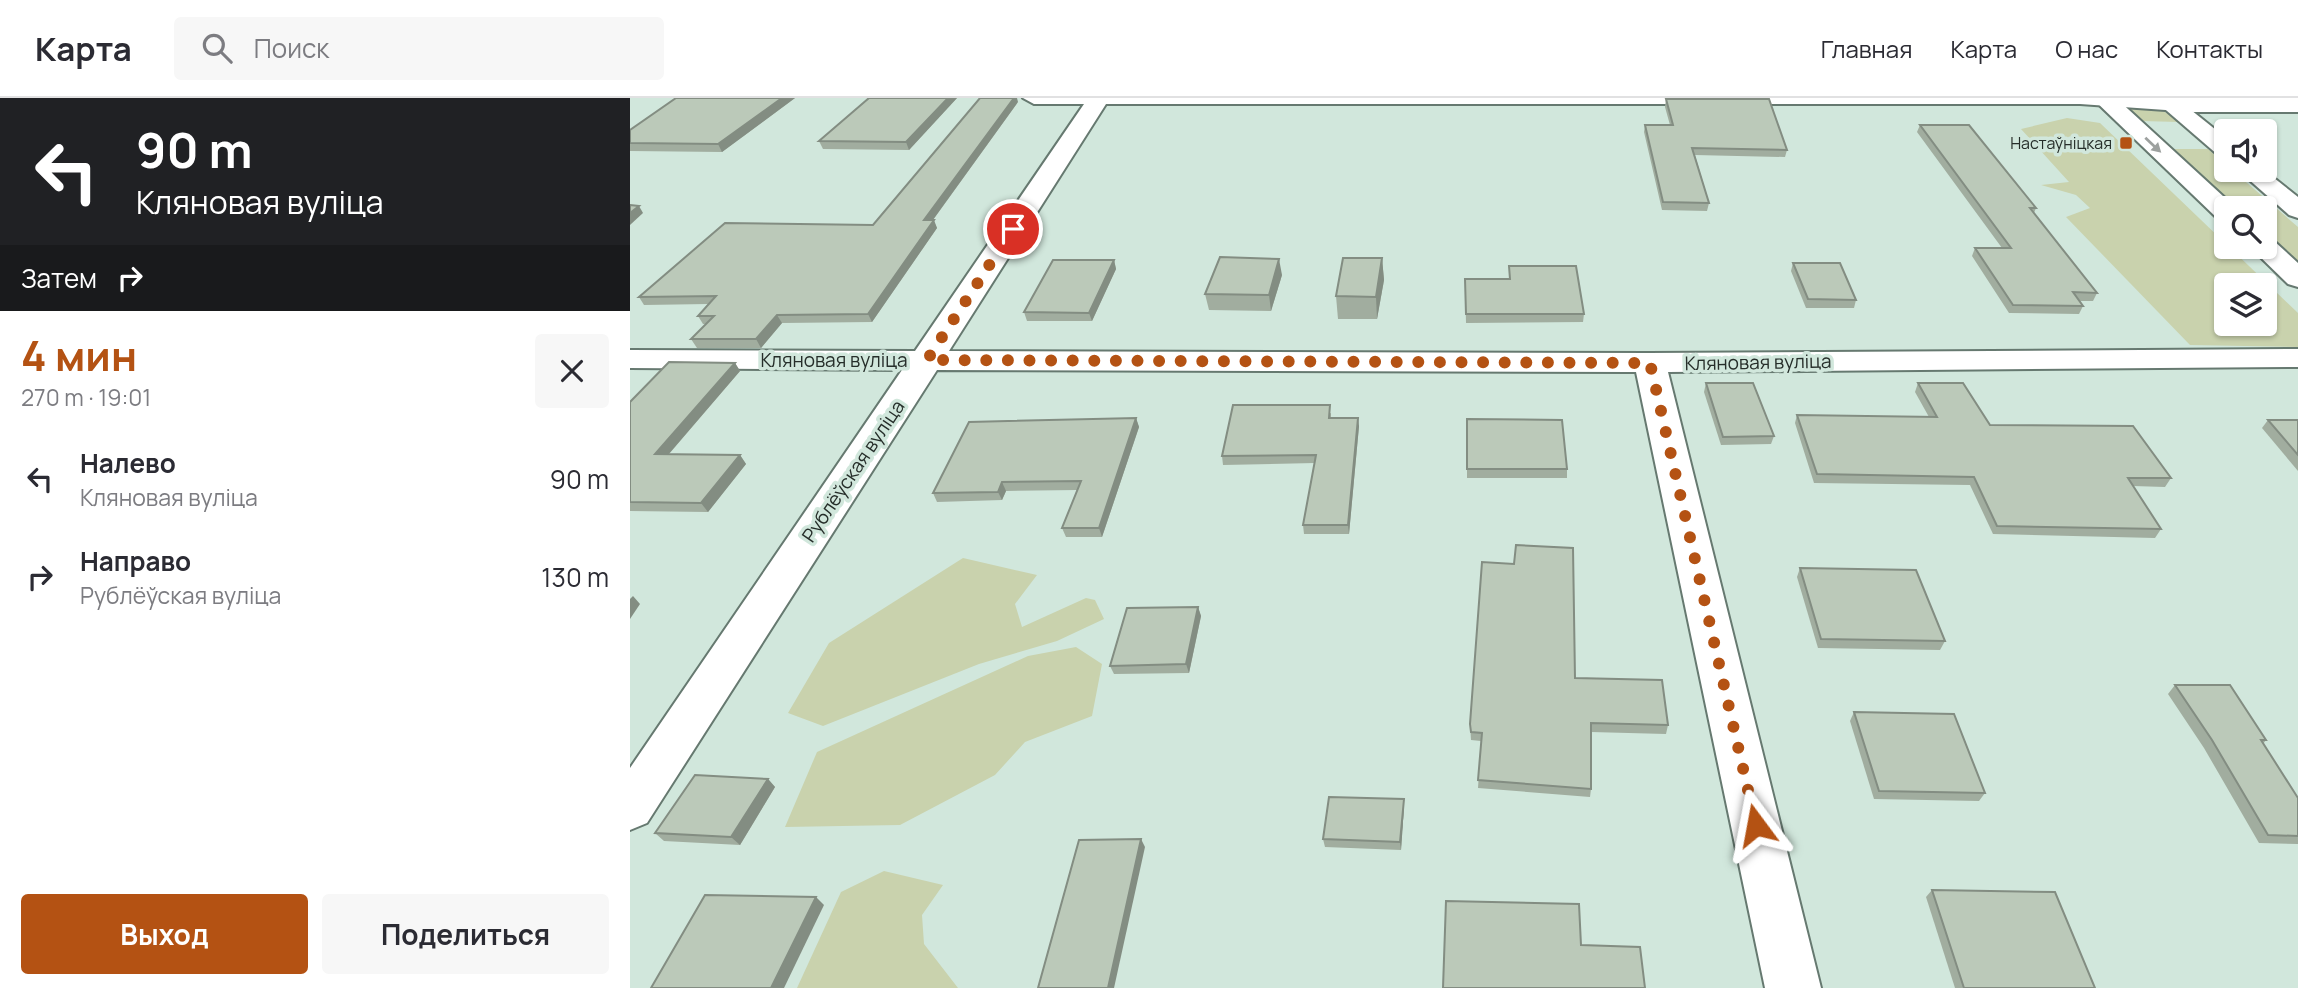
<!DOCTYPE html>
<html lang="ru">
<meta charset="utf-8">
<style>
:root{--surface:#fff;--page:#f7f7f7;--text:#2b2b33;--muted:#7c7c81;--line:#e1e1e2;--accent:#b45213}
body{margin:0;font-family:Manrope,sans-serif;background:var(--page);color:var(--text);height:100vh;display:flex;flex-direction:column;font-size:26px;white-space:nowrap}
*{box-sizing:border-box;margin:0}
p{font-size:23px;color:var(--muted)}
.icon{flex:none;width:38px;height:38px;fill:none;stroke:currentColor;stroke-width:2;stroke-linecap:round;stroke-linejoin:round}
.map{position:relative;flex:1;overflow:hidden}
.drawer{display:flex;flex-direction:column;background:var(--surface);width:630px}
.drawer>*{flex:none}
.hud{background:#202124;color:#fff;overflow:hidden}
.buttons{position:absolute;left:1584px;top:21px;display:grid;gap:14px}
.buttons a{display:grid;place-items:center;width:63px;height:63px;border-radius:7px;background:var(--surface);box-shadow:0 2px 5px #0004;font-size:35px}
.pin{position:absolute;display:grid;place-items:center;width:60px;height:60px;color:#fff;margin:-30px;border:4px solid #fff;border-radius:50%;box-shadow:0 2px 7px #0007}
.me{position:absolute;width:77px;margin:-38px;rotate:347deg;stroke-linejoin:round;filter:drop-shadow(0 0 5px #0008)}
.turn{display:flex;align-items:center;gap:24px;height:147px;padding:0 21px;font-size:32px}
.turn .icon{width:91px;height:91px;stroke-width:2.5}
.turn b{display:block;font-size:49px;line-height:60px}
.then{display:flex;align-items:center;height:66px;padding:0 21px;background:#0003;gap:14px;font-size:26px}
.round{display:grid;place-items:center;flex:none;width:74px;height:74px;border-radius:7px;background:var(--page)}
.headline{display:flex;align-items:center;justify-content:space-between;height:119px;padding:0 21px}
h1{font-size:42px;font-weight:700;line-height:52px;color:var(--accent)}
.cta{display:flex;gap:14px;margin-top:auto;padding:14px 21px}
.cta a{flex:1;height:80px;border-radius:7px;background:var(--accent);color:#fff;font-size:28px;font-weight:700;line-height:80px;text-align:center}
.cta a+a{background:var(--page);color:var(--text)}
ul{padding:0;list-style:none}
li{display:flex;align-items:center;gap:21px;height:98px;padding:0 21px}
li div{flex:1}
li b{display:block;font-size:26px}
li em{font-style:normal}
header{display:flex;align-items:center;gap:42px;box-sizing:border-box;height:98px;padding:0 35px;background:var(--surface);border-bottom:2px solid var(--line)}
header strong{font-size:33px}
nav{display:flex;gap:38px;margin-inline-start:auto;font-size:24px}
.search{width:490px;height:63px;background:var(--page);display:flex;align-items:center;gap:18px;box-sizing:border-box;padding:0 24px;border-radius:7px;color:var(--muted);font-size:26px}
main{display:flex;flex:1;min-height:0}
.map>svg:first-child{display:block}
.green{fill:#c9d2ad;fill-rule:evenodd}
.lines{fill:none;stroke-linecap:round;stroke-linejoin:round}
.minor-casing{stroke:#667970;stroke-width:4}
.tertiary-casing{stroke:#667970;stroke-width:4}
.minor{fill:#fff;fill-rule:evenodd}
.tertiary{fill:#fff;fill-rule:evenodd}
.wall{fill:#a1ad9f}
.shaded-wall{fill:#838d82}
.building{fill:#bbc9b9;stroke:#838d82;stroke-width:2}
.oneway{fill:#9da19f}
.route{stroke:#b45213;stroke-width:12;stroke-dasharray:0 21.6}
.poi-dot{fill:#b45213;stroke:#d1e7dc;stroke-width:2.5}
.labels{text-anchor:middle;stroke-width:7;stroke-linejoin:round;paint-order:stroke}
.far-poi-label{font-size:16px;fill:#262e2a;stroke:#d1e7dc;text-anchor:end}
.street-label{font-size:19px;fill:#262e2a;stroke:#d1e7dc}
</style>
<header>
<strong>Карта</strong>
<div class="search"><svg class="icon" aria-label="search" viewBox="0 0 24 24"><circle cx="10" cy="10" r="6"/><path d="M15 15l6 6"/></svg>Поиск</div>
<nav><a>Главная</a><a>Карта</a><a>О нас</a><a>Контакты</a></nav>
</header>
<main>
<section class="drawer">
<div class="hud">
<div class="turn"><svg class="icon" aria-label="left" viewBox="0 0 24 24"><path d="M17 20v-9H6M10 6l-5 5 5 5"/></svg><div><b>90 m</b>Кляновая вуліца</div></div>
<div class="then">Затем<svg class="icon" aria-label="right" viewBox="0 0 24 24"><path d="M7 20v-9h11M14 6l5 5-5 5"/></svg></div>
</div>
<div class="headline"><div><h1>4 мин</h1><p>270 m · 19:01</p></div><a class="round"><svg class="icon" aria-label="close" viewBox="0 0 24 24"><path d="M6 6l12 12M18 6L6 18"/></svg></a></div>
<ul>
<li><svg class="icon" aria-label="left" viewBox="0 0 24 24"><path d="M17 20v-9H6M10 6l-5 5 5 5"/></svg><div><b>Налево</b><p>Кляновая вуліца</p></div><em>90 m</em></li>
<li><svg class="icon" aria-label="right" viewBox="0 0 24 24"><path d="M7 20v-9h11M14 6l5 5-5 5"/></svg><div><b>Направо</b><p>Рублёўская вуліца</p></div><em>130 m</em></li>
</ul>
<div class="cta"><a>Выход</a><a>Поделиться</a></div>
</section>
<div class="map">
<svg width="1668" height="890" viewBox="0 0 1668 890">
<rect width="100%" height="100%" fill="#d1e7dc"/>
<g class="green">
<path d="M 1510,6 L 1528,9 L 1549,24 L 1511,23 L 1498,10 Z"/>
<path d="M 1437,20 L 1470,25 L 1668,215 L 1668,249 L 1560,247 L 1436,119 L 1460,110 L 1446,97 L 1411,87 L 1439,84 L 1391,31 ZM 1596,187 L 1634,187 L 1634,226 L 1596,226 Z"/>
<path d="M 1542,51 L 1578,51 L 1596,67 L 1596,72 L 1602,72 L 1668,129 L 1668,163 L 1635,134 L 1634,110 L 1608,110 Z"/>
<path d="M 333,460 L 407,477 L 385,506 L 392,529 L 456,500 L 465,502 L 474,521 L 427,543 L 349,566 L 193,628 L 158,615 L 199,545 Z"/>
<path d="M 446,549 L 472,566 L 462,618 L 395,644 L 365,677 L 270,727 L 155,729 L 187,654 L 398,558 Z"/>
<path d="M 254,773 L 313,787 L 292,817 L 294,846 L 328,890 L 167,890 L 211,794 Z"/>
</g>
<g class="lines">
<g class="minor-casing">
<path id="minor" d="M 393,0 L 1668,0 L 1668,14 L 1564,14 L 1450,6 L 476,6 L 319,253 L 1020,255 L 1668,251 L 1668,269 L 1038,274 L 1191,890 L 1135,890 L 1006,274 L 307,272 L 17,725 L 0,732 L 0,670 L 272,272 L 0,270 L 0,252 L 285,253 L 454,6 L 404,6 Z"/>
</g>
<g class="tertiary-casing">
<g id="tertiary">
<path d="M 1462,0 L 1486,0 L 1606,110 L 1596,110 L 1596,122 L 1587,120 Z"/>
<path d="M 1522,0 L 1546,0 L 1596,40 L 1596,59 L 1588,57 Z"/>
<path d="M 1608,72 L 1634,72 L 1668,99 L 1668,120 L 1659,117 Z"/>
<path d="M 1634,141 L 1644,143 L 1668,165 L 1668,189 L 1658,186 L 1620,149 L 1634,149 Z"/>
</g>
</g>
<use href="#minor" class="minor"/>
<use href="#tertiary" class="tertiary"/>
</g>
<g class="wall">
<path d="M 46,0 L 165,0 L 92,54 L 0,53 L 0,32 Z"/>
<path d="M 239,0 L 327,0 L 279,52 L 193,51 L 189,43 Z"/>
<path d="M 1036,1 L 1157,52 L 1155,59 L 1065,57 L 1079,105 L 1077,113 L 1032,112 L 1014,34 L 1015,27 L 1040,27 L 1035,9 Z"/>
<path d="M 388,4 L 303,122 L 307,130 L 242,224 L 152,225 L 131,250 L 67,250 L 61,241 L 76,226 L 73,226 L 68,218 L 78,206 L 14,207 L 9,199 L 243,127 Z"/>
<path d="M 1290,27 L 1406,110 L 1404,115 L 1467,195 L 1463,203 L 1450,203 L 1453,208 L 1449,216 L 1379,215 L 1342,158 L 1345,150 L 1372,150 L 1287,34 Z"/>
<path d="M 752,160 L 754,182 L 747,221 L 708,221 L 706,198 Z"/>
<path d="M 484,162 L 486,171 L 462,223 L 397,223 L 394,214 Z"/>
<path d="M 1163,165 L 1226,202 L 1224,210 L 1176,210 L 1161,173 Z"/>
<path d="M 879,168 L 954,216 L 953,224 L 836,225 L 835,181 L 879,181 Z"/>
<path d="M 652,177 L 641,213 L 579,212 L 575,196 Z"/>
<path d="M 105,265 L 110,273 L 39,356 L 110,357 L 116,366 L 78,414 L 0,413 L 0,304 Z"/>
<path d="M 1076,285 L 1144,338 L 1141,346 L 1091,347 L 1074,294 Z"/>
<path d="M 1288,285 L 1360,327 L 1541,380 L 1535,389 L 1503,388 L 1531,431 L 1525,440 L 1363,436 L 1340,387 L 1184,385 L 1165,325 L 1167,317 L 1299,319 L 1285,294 Z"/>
<path d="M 701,315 L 701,320 L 729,328 L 719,436 L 674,436 L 673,427 L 685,365 L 593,367 L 592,358 Z"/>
<path d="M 506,320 L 509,329 L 472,439 L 436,439 L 432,430 L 447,392 L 376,393 L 372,402 L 307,404 L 303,395 Z"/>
<path d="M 837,321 L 937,371 L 937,380 L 837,380 Z"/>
<path d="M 1638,322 L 1668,322 L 1668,373 L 1632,330 Z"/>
<path d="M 1170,470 L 1315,543 L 1310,552 L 1188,550 L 1167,479 Z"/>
<path d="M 568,509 L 571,518 L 559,575 L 484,576 L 480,568 Z"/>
<path d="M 945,580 L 1038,627 L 1036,636 L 961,634 L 961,691 L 960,699 L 848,690 L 851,643 L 841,642 L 840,626 Z"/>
<path d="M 1545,587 L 1636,642 L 1633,646 L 1668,700 L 1668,746 L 1629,745 L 1574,650 L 1538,596 Z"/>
<path d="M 1224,614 L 1355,695 L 1349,703 L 1244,701 L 1220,623 Z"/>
<path d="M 138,681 L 145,689 L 110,747 L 34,743 L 25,735 Z"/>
<path d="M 774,701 L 774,709 L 771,752 L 695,749 L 693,741 Z"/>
<path d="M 1302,792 L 1465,890 L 1325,890 L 1296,799 Z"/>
</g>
<g class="shaded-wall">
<path d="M 152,0 L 165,0 L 92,54 L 88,46 Z"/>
<path d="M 318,0 L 327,0 L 279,52 L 276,44 Z"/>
<path d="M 384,0 L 387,0 L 388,4 L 297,130 L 294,122 Z"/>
<path d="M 9,108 L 13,115 L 0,127 L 0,115 Z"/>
<path d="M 304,122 L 307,130 L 242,224 L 238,216 Z"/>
<path d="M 752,160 L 754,182 L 747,221 L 746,199 Z"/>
<path d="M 649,161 L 652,177 L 641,213 L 639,197 Z"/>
<path d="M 484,162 L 486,171 L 462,223 L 459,215 Z"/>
<path d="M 147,217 L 152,225 L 131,250 L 126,241 Z"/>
<path d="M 105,265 L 110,273 L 31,365 L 25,356 Z"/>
<path d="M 506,320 L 509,329 L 472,439 L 469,430 Z"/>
<path d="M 728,320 L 729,328 L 719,436 L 718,427 Z"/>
<path d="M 110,357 L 116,366 L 78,414 L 71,405 Z"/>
<path d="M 372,384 L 376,393 L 372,402 L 368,394 Z"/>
<path d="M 3,498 L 10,506 L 0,521 L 0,501 Z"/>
<path d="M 568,509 L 571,518 L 559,575 L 556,566 Z"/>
<path d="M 138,681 L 145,689 L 110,747 L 101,739 Z"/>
<path d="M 774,701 L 774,709 L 771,752 L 770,744 Z"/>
<path d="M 511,741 L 515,749 L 484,890 L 478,890 Z"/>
<path d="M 186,799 L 194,807 L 154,890 L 141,890 Z"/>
</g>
<g class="building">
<path d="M 46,0 L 152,0 L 88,46 L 0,45 L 0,32 Z"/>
<path d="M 239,0 L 318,0 L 276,44 L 189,43 Z"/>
<path d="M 350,0 L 384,0 L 294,122 L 304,122 L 238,216 L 147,217 L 126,241 L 61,241 L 84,218 L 68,218 L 86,198 L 9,199 L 95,125 L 243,127 Z"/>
<path d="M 1036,1 L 1139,1 L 1157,52 L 1062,50 L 1079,105 L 1033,104 L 1015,27 L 1043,27 Z"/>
<path d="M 1290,27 L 1339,27 L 1406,110 L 1400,110 L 1467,195 L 1443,194 L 1453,208 L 1383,207 L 1345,150 L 1381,150 Z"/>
<path d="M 0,107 L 9,108 L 0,115 Z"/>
<path d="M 590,159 L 649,161 L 639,197 L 575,196 Z"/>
<path d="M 713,160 L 752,160 L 746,199 L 706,198 Z"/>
<path d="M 423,162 L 484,162 L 459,215 L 394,214 Z"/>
<path d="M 1163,165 L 1210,165 L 1226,202 L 1178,201 Z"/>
<path d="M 879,168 L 946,168 L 954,216 L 836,216 L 835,181 L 880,181 Z"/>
<path d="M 39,264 L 105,265 L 25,356 L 110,357 L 71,405 L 0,404 L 0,304 Z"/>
<path d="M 1076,285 L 1123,285 L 1144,338 L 1093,339 Z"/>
<path d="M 1288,285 L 1333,285 L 1360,327 L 1503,328 L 1541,380 L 1498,380 L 1531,431 L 1367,428 L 1344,379 L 1187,376 L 1167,317 L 1307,319 Z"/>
<path d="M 603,307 L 700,307 L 699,320 L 728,320 L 718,427 L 673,427 L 686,357 L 592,358 Z"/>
<path d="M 506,320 L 469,430 L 432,430 L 451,383 L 372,384 L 368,394 L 303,395 L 339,324 Z"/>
<path d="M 837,321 L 932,322 L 937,371 L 837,371 Z"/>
<path d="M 1638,322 L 1668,322 L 1668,357 Z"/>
<path d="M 886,447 L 943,450 L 945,580 L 1032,582 L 1038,627 L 961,625 L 961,691 L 848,682 L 852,635 L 841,634 L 840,626 L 852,464 L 884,466 Z"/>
<path d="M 1170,470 L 1286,472 L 1315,543 L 1191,541 Z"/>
<path d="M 568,509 L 556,566 L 480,568 L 497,510 Z"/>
<path d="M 1545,587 L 1600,587 L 1636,642 L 1631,642 L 1668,700 L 1668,738 L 1638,737 L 1582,642 Z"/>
<path d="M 1224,614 L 1324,616 L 1355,695 L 1249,693 Z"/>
<path d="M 65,677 L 138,681 L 101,739 L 25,735 Z"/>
<path d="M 699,699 L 774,701 L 770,744 L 693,741 Z"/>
<path d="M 511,741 L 478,890 L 408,890 L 449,742 Z"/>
<path d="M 1302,792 L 1425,794 L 1465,890 L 1334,890 Z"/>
<path d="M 75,797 L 186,799 L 141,890 L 21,890 Z"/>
<path d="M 816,803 L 949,806 L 951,847 L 1010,849 L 1015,890 L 813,890 Z"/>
</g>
<defs><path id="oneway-solid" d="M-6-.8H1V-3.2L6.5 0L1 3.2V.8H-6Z" transform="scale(1.75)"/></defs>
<use class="oneway" href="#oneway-solid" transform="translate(1523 47) rotate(43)"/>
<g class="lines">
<path class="route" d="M 383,131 L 297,262 L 1020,265 L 1126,727"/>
</g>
<rect class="poi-dot" x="1489" y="38" width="14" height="14" rx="3.5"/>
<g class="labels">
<g class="far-poi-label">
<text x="1482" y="51">Настаўніцкая</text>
</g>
<g class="street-label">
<text x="204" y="269">Кляновая вуліца</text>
<text transform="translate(1128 264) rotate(-1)" y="7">Кляновая вуліца</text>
<text transform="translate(223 373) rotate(-56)" y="7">Рублёўская вуліца</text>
</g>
</g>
</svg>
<div class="buttons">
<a><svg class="icon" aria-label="sound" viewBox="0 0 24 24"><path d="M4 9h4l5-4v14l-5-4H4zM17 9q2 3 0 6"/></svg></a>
<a><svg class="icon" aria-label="search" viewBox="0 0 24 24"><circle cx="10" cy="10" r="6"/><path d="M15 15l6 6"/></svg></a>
<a><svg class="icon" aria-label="layers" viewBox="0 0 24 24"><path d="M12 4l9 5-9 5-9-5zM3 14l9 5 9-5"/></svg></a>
</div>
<div class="pin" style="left:383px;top:131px;background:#d93025"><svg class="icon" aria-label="arrive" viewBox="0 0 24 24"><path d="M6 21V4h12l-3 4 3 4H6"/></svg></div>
<svg class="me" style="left:1126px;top:727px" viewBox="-20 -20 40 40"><path d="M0-17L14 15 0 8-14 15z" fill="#b45213" stroke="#fff" stroke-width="4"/></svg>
</div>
</main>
